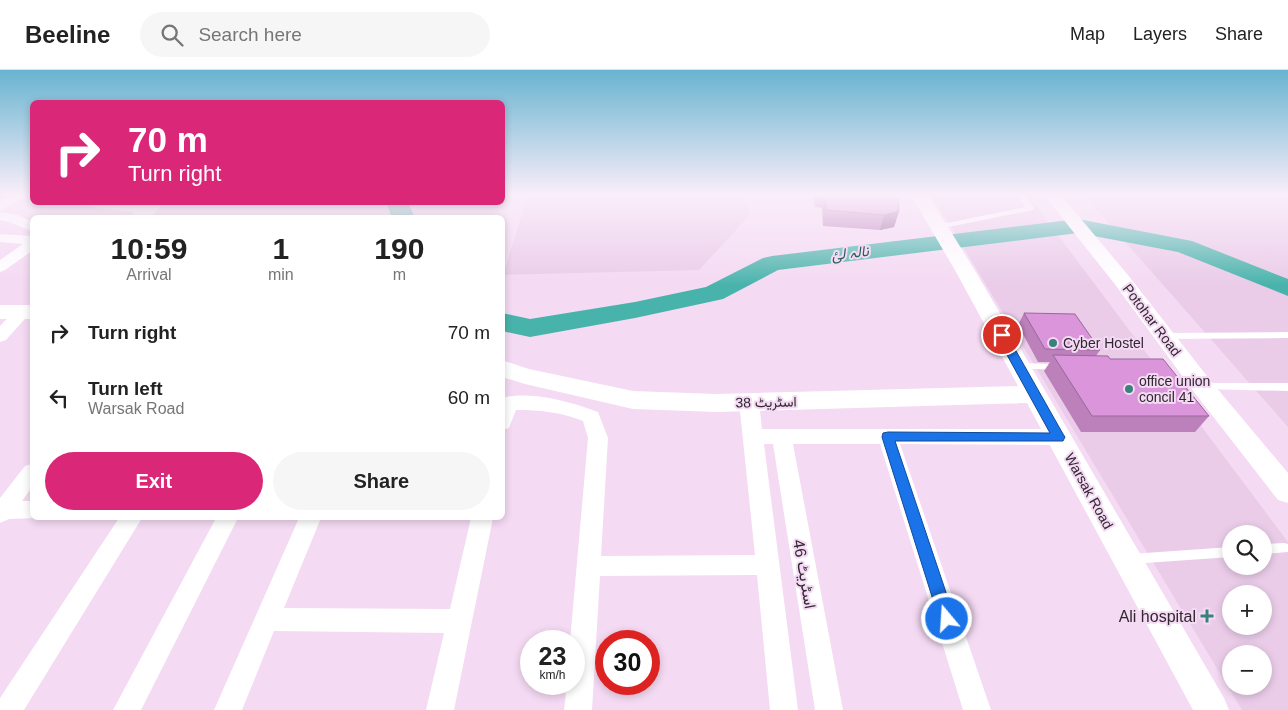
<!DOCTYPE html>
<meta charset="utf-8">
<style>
:root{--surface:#fff;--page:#f6f6f6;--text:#222;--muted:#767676;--line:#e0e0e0;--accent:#db2777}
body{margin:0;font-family:Arial,Vazirmatn,sans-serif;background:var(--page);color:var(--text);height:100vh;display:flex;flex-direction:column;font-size:19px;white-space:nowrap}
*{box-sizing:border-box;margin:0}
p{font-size:16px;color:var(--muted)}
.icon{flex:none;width:28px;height:28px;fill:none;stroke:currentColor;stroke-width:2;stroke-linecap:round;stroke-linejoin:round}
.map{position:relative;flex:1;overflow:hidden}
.panel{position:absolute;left:30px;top:145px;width:475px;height:305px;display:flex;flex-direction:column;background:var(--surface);border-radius:8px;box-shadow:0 2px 8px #0003}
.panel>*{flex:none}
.top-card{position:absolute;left:30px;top:30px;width:475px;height:105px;border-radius:8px;box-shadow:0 2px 8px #0003;background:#db2777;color:#fff;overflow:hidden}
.fabs{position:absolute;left:1222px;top:455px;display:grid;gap:10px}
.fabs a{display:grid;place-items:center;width:50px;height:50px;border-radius:50%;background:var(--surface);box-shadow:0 2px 8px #0003;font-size:25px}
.speed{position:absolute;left:520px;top:560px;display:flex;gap:10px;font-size:25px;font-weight:700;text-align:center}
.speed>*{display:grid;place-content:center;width:65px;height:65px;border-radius:50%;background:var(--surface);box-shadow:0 2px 8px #0003;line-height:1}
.speed small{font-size:12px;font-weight:400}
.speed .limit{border:8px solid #d22;background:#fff;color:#111}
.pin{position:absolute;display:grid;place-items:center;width:42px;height:42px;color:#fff;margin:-21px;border:2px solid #fff;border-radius:50%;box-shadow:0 1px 5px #0007}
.me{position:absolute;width:55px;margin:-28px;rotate:342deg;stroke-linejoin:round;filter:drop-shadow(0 0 4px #0008)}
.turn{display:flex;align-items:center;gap:18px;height:105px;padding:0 15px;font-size:22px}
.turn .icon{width:65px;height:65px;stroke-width:2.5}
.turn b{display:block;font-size:35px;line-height:42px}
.eta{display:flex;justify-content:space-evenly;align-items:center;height:85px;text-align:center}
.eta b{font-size:30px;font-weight:800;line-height:35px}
.action{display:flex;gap:10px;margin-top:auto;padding:10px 15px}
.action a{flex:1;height:58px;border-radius:30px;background:var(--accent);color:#fff;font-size:20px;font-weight:800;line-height:58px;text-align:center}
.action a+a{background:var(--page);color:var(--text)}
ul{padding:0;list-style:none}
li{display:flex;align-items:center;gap:15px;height:65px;padding:0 15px}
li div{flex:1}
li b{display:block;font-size:19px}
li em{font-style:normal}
header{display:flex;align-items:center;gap:30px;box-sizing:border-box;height:70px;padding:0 25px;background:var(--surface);border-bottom:1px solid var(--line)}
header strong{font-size:24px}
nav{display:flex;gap:28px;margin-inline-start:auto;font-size:18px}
.search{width:350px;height:45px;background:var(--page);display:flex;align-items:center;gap:12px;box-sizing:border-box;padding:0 18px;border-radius:28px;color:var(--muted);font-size:19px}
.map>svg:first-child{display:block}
.built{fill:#eacce9;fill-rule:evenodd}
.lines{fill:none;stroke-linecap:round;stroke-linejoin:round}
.river{fill:#48b3ab;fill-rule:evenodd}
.service{fill:#fff;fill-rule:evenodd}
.minor{fill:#fff;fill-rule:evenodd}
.tertiary{fill:#fff;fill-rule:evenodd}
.wall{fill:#bc80bb}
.shaded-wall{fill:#996899}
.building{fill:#db95da;stroke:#996899}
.route{fill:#1a73e8;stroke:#114b97}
.poi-dot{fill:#3a817c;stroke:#f4daf3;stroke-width:2}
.labels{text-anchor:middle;stroke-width:4;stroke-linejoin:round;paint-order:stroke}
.street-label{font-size:14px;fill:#302730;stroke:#f4daf3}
.poi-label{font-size:14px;fill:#302730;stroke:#f4daf3;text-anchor:start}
.water-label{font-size:15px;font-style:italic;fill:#26605c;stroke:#f4daf3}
.near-street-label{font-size:16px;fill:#302730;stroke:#f4daf3}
.near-poi-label{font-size:16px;fill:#302730;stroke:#f4daf3;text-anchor:end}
</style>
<header>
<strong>Beeline</strong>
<div class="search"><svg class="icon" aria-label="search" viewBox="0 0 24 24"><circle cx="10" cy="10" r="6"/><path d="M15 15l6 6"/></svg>Search here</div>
<nav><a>Map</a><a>Layers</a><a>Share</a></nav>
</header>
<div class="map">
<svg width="1288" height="640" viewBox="0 0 1288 640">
<rect width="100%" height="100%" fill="#f4daf3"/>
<g class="built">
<path d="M 528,125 L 747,125 L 749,146 L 699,200 L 503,205 Z"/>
<path d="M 932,125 L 1028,125 L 1288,472 L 1288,640 L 1242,640 ZM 1231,464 L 1264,464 L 1264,496 L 1231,496 ZM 1231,524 L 1264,524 L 1264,556 L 1231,556 ZM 1231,584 L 1264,584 L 1264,616 L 1231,616 Z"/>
<path d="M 1084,125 L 1288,125 L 1288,357 Z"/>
</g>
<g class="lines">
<g class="river">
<path d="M 386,132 L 408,132 L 415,148 L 392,148 Z"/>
<path d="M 1078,149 L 1192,171 L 1288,209 L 1288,226 L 1178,182 L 1078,163 L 778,200 L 723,229 L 714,231 L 635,248 L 530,267 L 502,261 L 502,243 L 530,249 L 635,232 L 706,217 L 763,188 L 772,186 Z"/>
</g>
<g class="service">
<path d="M 1018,125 L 1025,125 L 1034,138 L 1033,140 L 938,159 L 934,157 L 938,155 L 1025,137 Z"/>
<path d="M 1288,262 L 1288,268 L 1162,269 L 1157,266 L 1162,263 Z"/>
<path d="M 1019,293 L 1058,294 L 1063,297 L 1058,300 L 1016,298 L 1014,296 L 1016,294 Z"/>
<path d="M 1202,313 L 1288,313 L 1288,321 L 1202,319 L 1197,316 Z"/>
<path d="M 1284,473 L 1288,474 L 1288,482 L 1264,484 L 1264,474 Z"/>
<path d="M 1231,477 L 1231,487 L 1131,494 L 1127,493 L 1125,489 L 1127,485 L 1131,484 Z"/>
</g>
<g class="minor">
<path d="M 10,125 L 27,125 L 0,141 L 0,131 Z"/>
<path d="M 78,132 C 93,132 144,129 153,140 L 146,144 L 85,136 Z"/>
<path d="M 0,142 L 18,145 L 32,152 L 32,161 L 9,152 L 0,150 Z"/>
<path d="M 0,164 L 32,166 L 32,181 L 5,200 L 0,202 L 0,190 L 23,174 L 0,172 Z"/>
<path d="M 23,237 L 29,238 L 31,242 L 6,270 L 0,272 L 0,256 L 17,238 Z"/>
<path d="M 749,325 L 756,327 L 759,332 L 762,359 L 1059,359 L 1066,362 L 1069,367 L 1066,372 L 1059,375 L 900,374 L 991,640 L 963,640 L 880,374 L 793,374 L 843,640 L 815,640 L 773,374 L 764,374 L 798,640 L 770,640 L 757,505 L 600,506 L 592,640 L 564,640 L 567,614 L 574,614 L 574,571 L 570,571 L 588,368 L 583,351 C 561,342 539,340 516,340 L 509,358 L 502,360 L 502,328 C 529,320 573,332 598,342 L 608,368 L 601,486 L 755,485 L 739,332 L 742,327 Z"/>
<path d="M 32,394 L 32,417 L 22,431 L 32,431 L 32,448 L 37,448 L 9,449 L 0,453 L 0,428 L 25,396 Z"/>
<path d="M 119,448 L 142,448 L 24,640 L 0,640 L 0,628 Z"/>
<path d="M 216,448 L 238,448 L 141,640 L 113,640 Z"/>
<path d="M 299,448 L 321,448 L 284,538 L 450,539 L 471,448 L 493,448 L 454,640 L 426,640 L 444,563 L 274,561 L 242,640 L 214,640 Z"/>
</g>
<g class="tertiary">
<path d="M 911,125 L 928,125 L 976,202 L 1224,628 L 1229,640 L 1193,640 L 1027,333 L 717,342 L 633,339 L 525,314 L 502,307 L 502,290 L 529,299 L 633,321 L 717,324 L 1018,316 L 956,202 Z"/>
<path d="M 1044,125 L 1061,125 L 1128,205 L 1210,310 L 1288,403 L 1288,433 L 1278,430 L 1194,322 L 1114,213 Z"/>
<path d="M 146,132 L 166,132 L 149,148 L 128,148 Z"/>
<rect x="0" y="235" width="32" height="14"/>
</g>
</g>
<g class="wall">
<path d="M 813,125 L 887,125 L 887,126 L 899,141 L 894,157 L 880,160 L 823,156 L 822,138 L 815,137 Z"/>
<path d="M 1024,243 L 1100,280 L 1096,286 L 1110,289 L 1209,346 L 1195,362 L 1081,362 L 1044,301 L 1050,292 L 1038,292 L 1018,255 Z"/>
</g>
<path class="shaded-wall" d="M 899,141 L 894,157 L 880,160 L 884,145 Z"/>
<g class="building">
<path d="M 825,125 L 887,125 L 887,126 L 898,129 L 899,141 L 884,145 L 826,140 Z"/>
<path d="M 1024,243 L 1075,244 L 1100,280 L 1045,279 Z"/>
<path d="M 1053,285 L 1108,286 L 1110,289 L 1163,289 L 1209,346 L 1092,346 Z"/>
</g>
<linearGradient id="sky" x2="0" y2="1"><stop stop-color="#68b4d0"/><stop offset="0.58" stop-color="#faeefa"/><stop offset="1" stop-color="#faeefa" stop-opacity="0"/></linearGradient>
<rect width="1288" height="215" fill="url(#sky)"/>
<path class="route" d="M 1002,262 L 1007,265 L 1063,364 L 1065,367 L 1063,371 L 895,371 L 955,549 L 952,554 L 947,556 L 942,554 L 939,549 L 882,367 L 883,363 L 888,362 L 1050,363 L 996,265 Z"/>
<g class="poi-dot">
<circle cx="1053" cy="273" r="5"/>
<circle cx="1129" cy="319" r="5"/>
<path d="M1204.5 538.5h5v5h5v5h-5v5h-5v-5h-5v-5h5z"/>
</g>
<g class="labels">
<g class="street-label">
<text transform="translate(1152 250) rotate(53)" y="5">Potohar Road</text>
<text transform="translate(766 332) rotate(-1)" y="5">اسٹریٹ 38</text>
<text transform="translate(1089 421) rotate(61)" y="5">Warsak Road</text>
</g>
<g class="poi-label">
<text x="1063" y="278">Cyber Hostel</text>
<text x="1139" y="316">office union<tspan x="1139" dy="16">concil 41</tspan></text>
</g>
<g class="water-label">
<text transform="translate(850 183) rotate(-7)" y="5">نالہ لئ</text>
</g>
<g class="near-street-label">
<text transform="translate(805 504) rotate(80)" y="6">اسٹریٹ 46</text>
</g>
<g class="near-poi-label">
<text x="1196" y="552">Ali hospital</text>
</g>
</g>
</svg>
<div class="fabs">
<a><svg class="icon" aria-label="search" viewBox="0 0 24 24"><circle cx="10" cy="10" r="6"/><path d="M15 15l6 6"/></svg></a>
<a>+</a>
<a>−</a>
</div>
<div class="speed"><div>23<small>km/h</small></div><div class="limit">30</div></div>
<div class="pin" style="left:1002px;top:265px;background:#d93025"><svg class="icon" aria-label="arrive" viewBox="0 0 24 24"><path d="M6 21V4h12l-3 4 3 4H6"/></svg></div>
<svg class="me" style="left:947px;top:549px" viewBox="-20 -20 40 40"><circle r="17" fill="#1a73e8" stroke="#fff" stroke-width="3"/><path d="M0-11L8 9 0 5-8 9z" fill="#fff"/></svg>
<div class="top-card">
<div class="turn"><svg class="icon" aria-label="right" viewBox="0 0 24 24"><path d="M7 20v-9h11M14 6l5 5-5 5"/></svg><div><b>70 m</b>Turn right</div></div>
</div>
<section class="panel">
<div class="eta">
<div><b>10:59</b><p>Arrival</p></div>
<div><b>1</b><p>min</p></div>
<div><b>190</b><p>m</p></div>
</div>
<ul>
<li><svg class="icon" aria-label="right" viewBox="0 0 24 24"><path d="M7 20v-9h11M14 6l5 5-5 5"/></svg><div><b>Turn right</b></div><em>70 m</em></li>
<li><svg class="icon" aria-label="left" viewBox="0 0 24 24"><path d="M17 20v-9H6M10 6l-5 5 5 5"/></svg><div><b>Turn left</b><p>Warsak Road</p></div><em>60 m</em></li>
</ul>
<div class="action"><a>Exit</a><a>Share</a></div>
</section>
</div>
